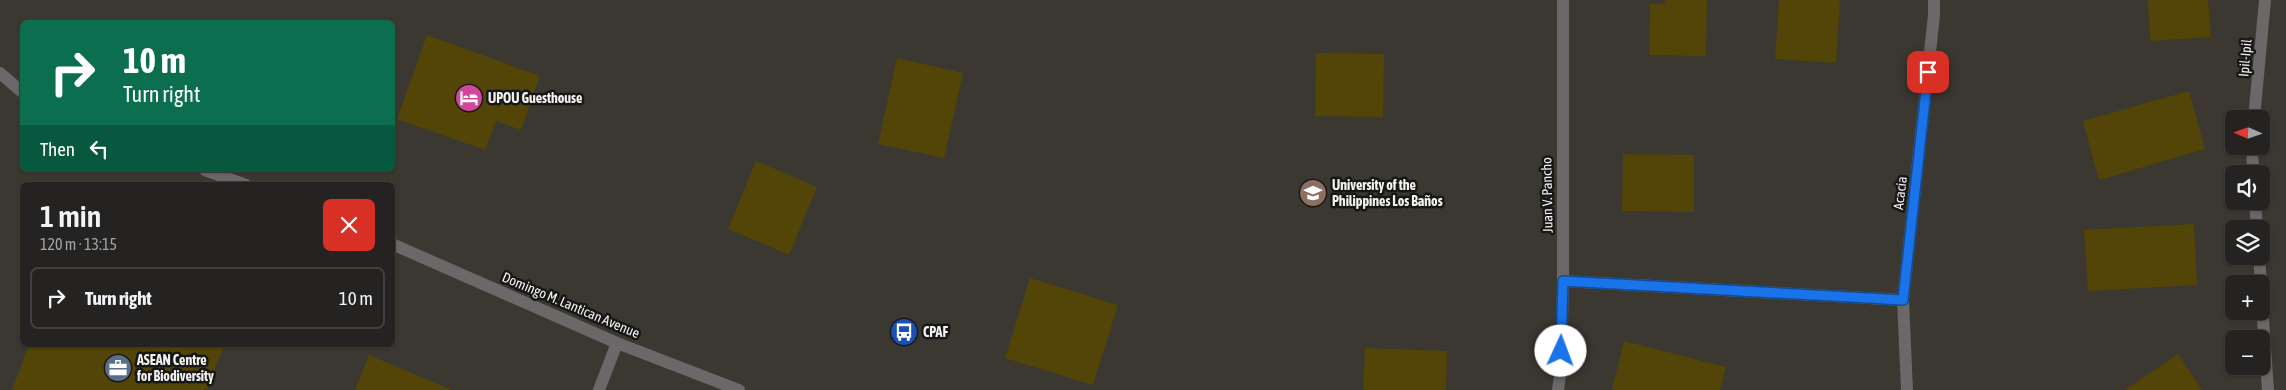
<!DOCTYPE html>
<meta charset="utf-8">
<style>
:root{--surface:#242321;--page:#302f2e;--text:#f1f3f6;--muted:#a3a4a5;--line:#41403f}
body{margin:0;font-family:"Asap Condensed",sans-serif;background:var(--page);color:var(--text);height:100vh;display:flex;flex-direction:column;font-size:19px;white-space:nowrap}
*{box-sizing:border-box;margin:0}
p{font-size:16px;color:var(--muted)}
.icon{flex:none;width:28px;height:28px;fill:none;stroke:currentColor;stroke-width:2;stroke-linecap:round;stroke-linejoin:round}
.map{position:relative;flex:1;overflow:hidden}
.sheet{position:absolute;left:20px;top:182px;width:375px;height:165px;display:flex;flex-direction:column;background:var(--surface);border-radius:8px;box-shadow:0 1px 4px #0004,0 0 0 1px var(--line)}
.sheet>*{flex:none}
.banner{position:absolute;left:20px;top:20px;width:375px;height:152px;border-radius:8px;box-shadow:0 1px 4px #0004,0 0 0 1px var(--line);background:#0b6e4f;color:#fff;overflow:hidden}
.needle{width:32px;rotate:272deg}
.buttons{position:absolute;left:2225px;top:110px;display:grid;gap:10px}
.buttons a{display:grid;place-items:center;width:45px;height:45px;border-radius:8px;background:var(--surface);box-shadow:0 1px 4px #0004,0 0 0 1px var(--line);font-size:25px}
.pin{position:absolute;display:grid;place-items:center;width:42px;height:42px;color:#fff;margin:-21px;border-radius:10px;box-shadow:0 2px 8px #0006}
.me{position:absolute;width:55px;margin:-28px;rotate:2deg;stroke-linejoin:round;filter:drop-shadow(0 0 4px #0008)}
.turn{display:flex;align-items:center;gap:18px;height:105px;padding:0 20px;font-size:22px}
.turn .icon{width:65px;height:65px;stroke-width:2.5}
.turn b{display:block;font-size:35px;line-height:42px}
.then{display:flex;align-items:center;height:48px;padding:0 20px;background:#0003;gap:10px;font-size:19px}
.round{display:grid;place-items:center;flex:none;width:52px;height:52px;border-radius:8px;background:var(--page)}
.summary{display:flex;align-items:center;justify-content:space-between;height:85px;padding:0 20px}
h1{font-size:30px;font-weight:600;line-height:38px}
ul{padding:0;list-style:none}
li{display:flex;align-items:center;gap:15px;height:62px;margin:0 10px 8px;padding:0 10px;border:2px solid var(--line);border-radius:8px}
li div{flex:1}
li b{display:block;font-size:19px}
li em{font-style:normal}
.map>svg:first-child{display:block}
.built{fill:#3a3830;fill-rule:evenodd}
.building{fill:#524507}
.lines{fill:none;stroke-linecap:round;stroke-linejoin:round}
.minor{stroke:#6a6868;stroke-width:12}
.route-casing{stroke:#114b97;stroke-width:12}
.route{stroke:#1a73e8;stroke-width:9}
.labels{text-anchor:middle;stroke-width:5;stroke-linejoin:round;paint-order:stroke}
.street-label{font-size:14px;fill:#f3f2f1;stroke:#171716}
.poi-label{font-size:14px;font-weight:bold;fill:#f3f2f1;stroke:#171716;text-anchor:start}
</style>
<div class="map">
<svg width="2286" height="390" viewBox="0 0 2286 390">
<rect width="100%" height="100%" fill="#302f2c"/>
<path class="built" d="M 0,0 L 2286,0 L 2286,390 L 0,390 ZM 22,22 L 392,22 L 392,170 L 22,170 ZM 2234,119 L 2261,119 L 2261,146 L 2234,146 ZM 2234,174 L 2261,174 L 2261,201 L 2234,201 ZM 22,185 L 392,185 L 392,345 L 22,345 ZM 2234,229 L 2261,229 L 2261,256 L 2234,256 ZM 2234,284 L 2261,284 L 2261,311 L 2234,311 ZM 2234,339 L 2261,339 L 2261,366 L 2234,366 Z"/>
<g class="building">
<path d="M 1665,0 L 1707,0 L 1706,56 L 1649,55 L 1650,4 L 1665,4 Z"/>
<path d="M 1779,0 L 1840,0 L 1836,63 L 1775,59 Z"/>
<path d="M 2148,0 L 2208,0 L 2211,37 L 2150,41 Z"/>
<path d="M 427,35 L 540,76 L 521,130 L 496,121 L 485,150 L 397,119 Z"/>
<path d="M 1316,53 L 1384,54 L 1383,117 L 1315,116 Z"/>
<path d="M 897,58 L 963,73 L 944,158 L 878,144 Z"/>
<path d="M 2189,91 L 2205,149 L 2099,180 L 2083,121 Z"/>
<path d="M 1623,154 L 1694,155 L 1694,212 L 1622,211 Z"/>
<path d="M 756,161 L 817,187 L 789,255 L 728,229 Z"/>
<path d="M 2194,224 L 2197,285 L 2088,291 L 2084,230 Z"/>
<path d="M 1030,278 L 1118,305 L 1093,385 L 1005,358 Z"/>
<path d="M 1624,341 L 1726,367 L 1720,390 L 1612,390 Z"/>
<path d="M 29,345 L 224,345 L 207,390 L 12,390 Z"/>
<path d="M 1365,348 L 1447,351 L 1446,390 L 1363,390 Z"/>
<path d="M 2178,354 L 2202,390 L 2125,390 Z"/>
<path d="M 369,355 L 452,390 L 355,390 Z"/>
</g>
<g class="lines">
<g class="minor">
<path d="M 0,73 L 22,92"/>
<path d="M 2254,119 L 2265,0"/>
<path d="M 2252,146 L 2253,174"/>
<path d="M 205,170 L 246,185"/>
<path d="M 2255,201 L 2257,229"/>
<path d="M 392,244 L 617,343 L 739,390"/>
<path d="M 2259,256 L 2261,284"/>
<path d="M 1563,281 L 1903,300"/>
<path d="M 2261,291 L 2268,390"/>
<path d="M 599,390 L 617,343"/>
<path d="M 1558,390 L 1561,369 L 1563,281 L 1563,0"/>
<path d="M 1907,390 L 1903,300 L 1934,15 L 1934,0"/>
</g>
</g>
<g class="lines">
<g class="route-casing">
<path id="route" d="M 1561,351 L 1563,281 L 1903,300 L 1928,72"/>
</g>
<use href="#route" class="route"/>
</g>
<defs>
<g id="hotel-disc" transform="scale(1.4375)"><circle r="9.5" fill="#d1479c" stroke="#171716"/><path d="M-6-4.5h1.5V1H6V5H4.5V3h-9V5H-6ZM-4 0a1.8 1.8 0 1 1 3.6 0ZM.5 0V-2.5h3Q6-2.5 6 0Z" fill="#fff"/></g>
<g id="university-disc" transform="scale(1.4375)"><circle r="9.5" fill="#8d6e63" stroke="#171716"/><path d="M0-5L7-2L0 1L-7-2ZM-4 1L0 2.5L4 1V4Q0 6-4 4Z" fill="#fff"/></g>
<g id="bus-disc" transform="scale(1.4375)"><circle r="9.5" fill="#1a4fb4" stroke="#171716"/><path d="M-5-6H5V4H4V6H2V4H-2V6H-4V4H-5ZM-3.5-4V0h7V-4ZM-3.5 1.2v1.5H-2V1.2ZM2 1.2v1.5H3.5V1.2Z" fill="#fff"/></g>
<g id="office-disc" transform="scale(1.4375)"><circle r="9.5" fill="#5c6f8a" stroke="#171716"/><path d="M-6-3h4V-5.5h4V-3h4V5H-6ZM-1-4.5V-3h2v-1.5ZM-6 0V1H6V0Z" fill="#fff"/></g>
</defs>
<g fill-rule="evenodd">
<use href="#hotel-disc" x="469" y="98"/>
<use href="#university-disc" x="1313" y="193"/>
<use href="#bus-disc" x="904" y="332"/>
<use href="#office-disc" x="118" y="368"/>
</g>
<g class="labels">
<g class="street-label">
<text transform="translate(2245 58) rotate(-85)" y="5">Ipil-Ipil</text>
<text transform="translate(1900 193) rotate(-83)" y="5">Acacia</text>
<text transform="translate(1547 195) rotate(-91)" y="5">Juan V. Pancho</text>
<text transform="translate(571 305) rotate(23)" y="5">Domingo M. Lantican Avenue</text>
</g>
<g class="poi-label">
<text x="488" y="103">UPOU Guesthouse</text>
<text x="1332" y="190">University of the<tspan x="1332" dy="16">Philippines Los Baños</tspan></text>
<text x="923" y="337">CPAF</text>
<text x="137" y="365">ASEAN Centre<tspan x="137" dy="16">for Biodiversity</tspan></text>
</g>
</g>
</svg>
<div class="buttons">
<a><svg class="needle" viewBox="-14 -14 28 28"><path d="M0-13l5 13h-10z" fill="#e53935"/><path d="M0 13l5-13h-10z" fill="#a3a4a5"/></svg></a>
<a><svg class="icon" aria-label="sound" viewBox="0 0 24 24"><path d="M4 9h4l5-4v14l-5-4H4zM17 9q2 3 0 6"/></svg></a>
<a><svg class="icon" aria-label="layers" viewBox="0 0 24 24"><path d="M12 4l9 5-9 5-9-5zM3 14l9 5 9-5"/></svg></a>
<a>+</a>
<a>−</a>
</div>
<div class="pin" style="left:1928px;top:72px;background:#d93025"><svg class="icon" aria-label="arrive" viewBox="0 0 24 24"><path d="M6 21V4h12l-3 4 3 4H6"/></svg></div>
<svg class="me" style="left:1561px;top:351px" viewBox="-20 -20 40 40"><circle r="19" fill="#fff"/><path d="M0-13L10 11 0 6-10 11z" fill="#1a73e8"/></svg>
<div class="banner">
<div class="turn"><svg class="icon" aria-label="right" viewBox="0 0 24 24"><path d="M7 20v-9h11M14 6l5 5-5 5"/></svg><div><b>10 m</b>Turn right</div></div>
<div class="then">Then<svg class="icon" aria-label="left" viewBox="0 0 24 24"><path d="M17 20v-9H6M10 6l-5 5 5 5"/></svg></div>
</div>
<section class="sheet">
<div class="summary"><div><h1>1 min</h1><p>120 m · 13:15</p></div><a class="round" style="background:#d93025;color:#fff"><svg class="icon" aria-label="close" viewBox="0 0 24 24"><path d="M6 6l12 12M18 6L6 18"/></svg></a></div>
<ul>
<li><svg class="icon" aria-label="right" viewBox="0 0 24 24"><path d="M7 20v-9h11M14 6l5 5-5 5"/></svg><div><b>Turn right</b></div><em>10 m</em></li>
</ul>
</section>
</div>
